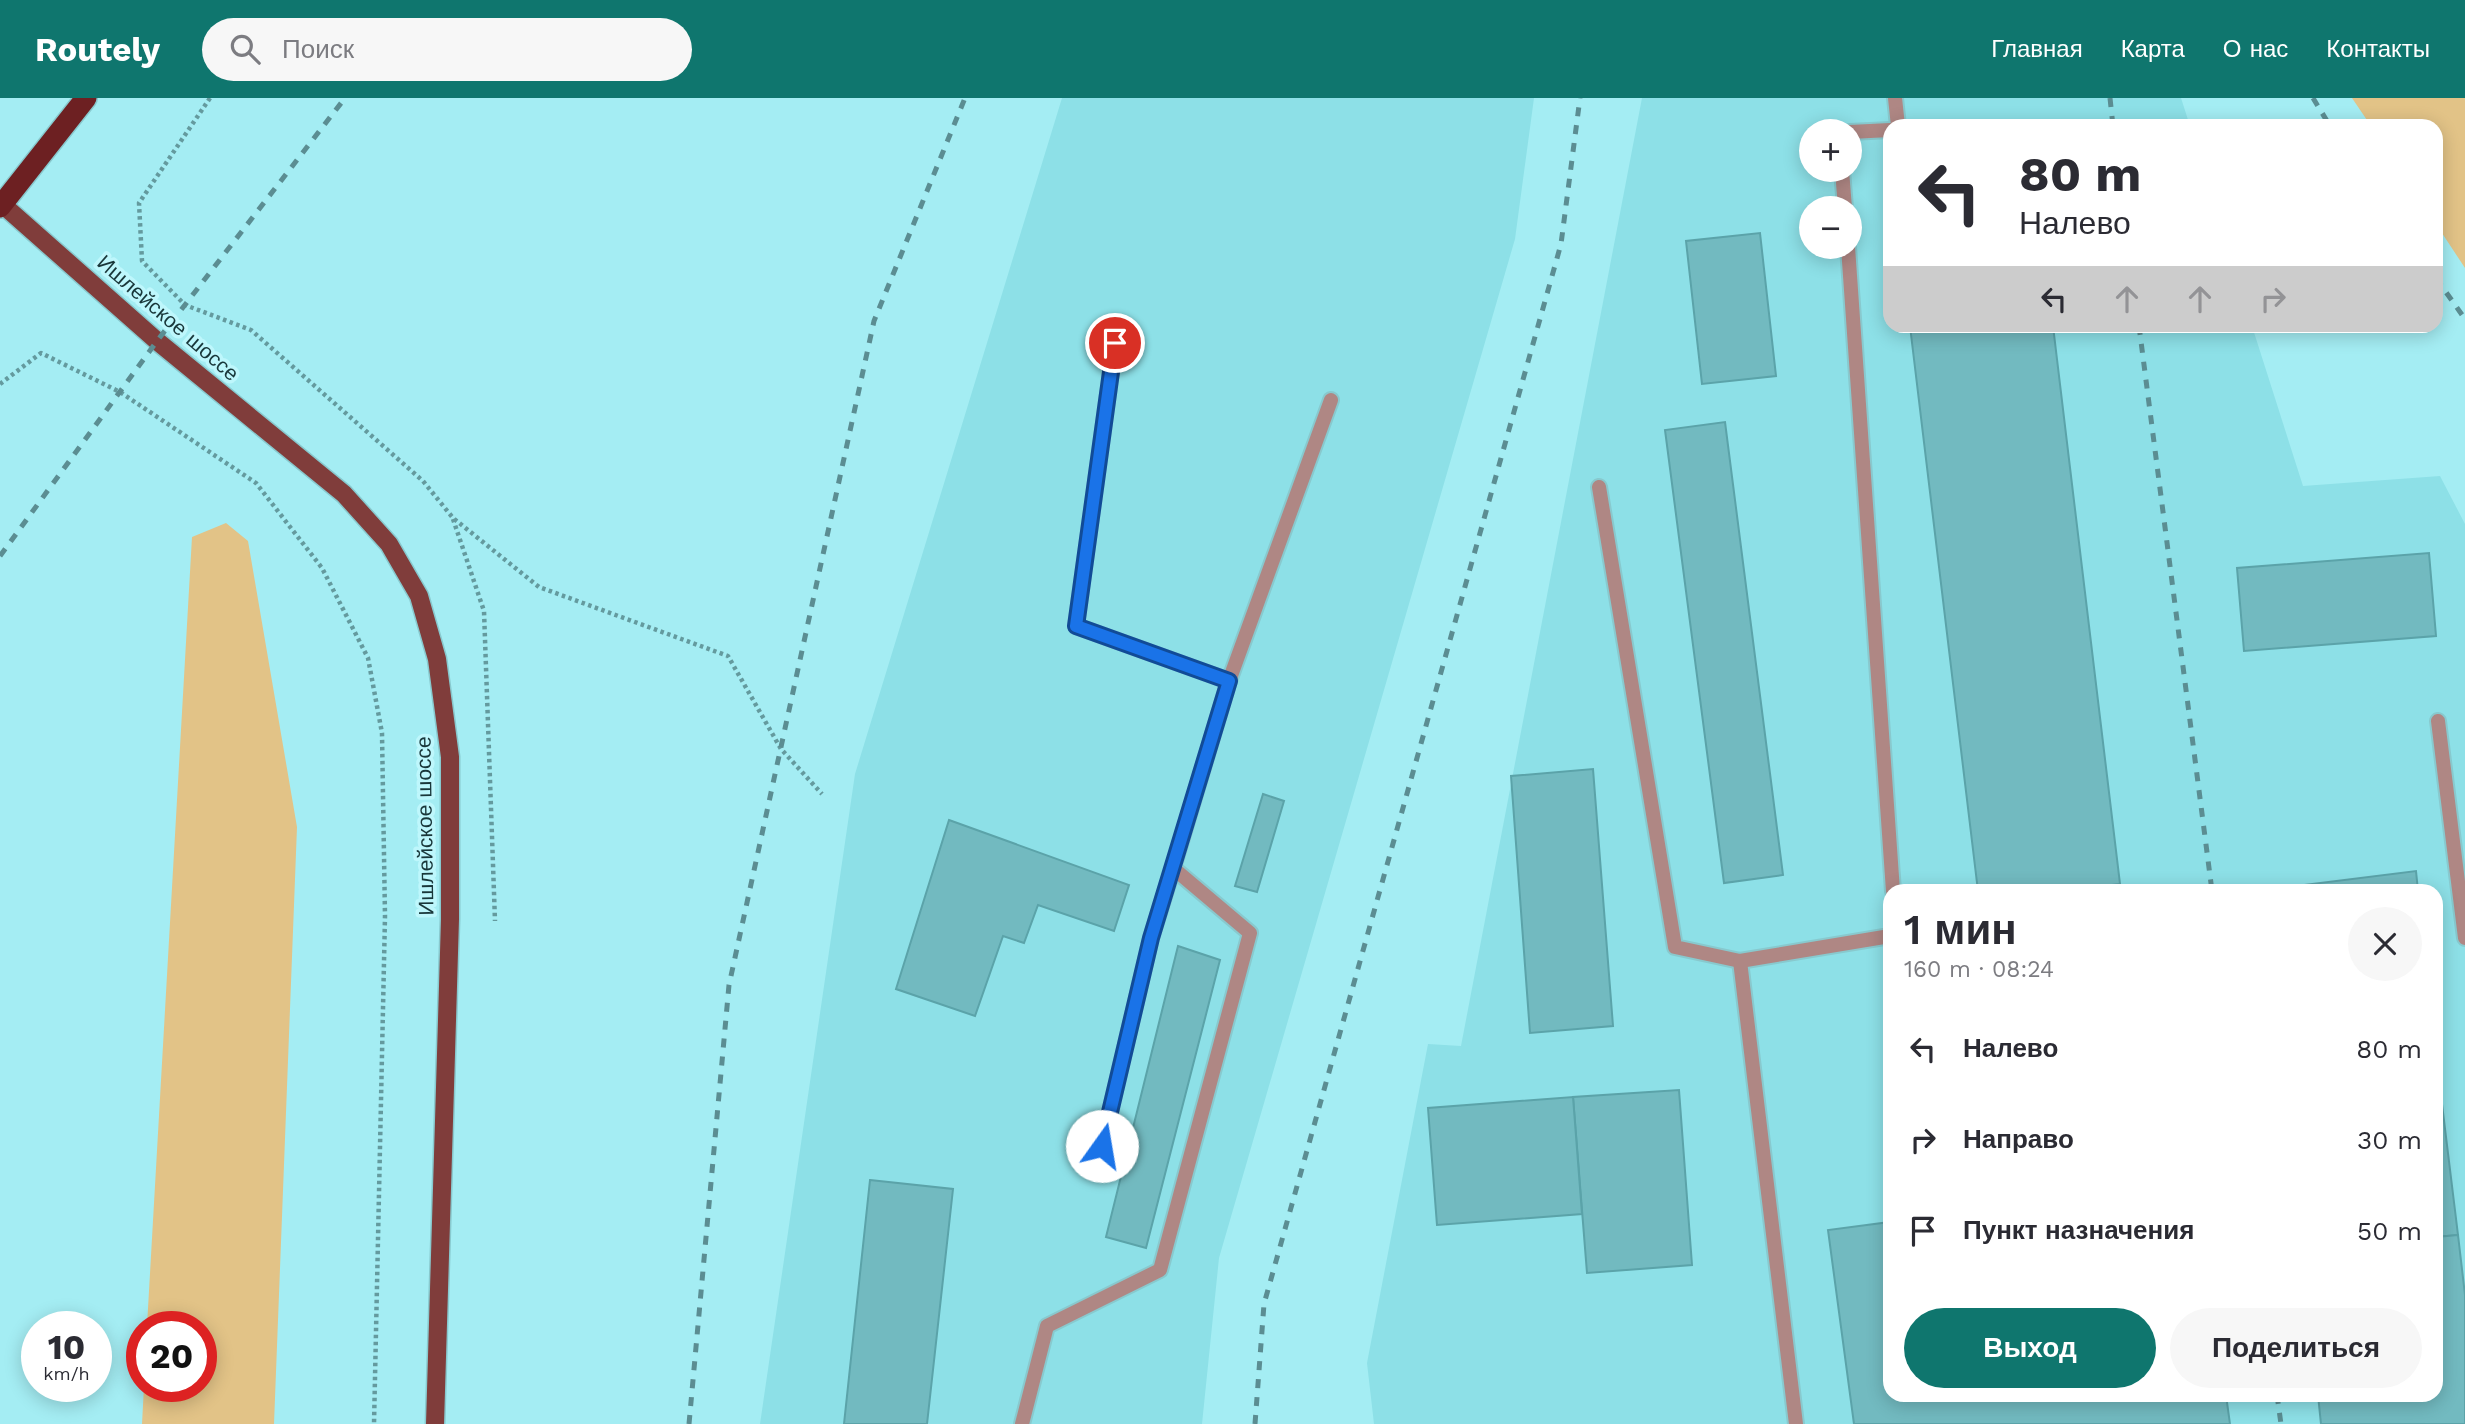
<!DOCTYPE html>
<html lang="ru">
<meta charset="utf-8">
<style>
:root{--surface:#fff;--page:#f7f7f7;--text:#2b2b33;--muted:#7c7c81;--accent:#0f766e}
body{margin:0;font-family:"Work Sans",sans-serif;background:var(--page);color:var(--text);height:100vh;display:flex;flex-direction:column;font-size:26px;white-space:nowrap}
*{box-sizing:border-box;margin:0}
p{font-size:23px;color:var(--muted)}
.icon{flex:none;width:38px;height:38px;fill:none;stroke:currentColor;stroke-width:2;stroke-linecap:round;stroke-linejoin:round}
.map{position:relative;flex:1;overflow:hidden}
.details{position:absolute;left:1883px;top:786px;width:560px;height:518px;display:flex;flex-direction:column;background:var(--surface);border-radius:21px;box-shadow:0 4px 18px #0003}
.details>*{flex:none}
.guide{position:absolute;left:1883px;top:21px;width:560px;height:214px;border-radius:21px;box-shadow:0 4px 18px #0003;background:#fff;color:var(--text);overflow:hidden}
.buttons{position:absolute;left:1799px;top:21px;display:grid;gap:14px}
.buttons a{display:grid;place-items:center;width:63px;height:63px;border-radius:50%;background:var(--surface);box-shadow:0 4px 18px #0003;font-size:35px}
.speed{position:absolute;left:21px;top:1213px;display:flex;gap:14px;font-size:35px;font-weight:700;text-align:center}
.speed>*{display:grid;place-content:center;width:91px;height:91px;border-radius:50%;background:var(--surface);box-shadow:0 4px 18px #0003;line-height:1}
.speed small{font-size:18px;font-weight:400}
.speed .limit{border:10px solid #d22;background:#fff;color:#111}
.pin{position:absolute;display:grid;place-items:center;width:60px;height:60px;color:#fff;margin:-30px;border:4px solid #fff;border-radius:50%;box-shadow:0 2px 7px #0007}
.me{position:absolute;width:77px;margin:-38px;rotate:13deg;stroke-linejoin:round;filter:drop-shadow(0 0 5px #0008)}
.turn{display:flex;align-items:center;gap:24px;height:147px;padding:0 21px;font-size:32px}
.turn .icon{width:91px;height:91px;stroke-width:2.5}
.turn b{display:block;font-size:49px;line-height:60px}
.lanes{display:flex;align-items:center;height:66px;padding:0 21px;background:#0003;justify-content:center;gap:35px;direction:ltr}
.lanes .off{opacity:.35}
.round{display:grid;place-items:center;flex:none;width:74px;height:74px;border-radius:37px;background:var(--page)}
.headline{display:flex;align-items:center;justify-content:space-between;height:119px;padding:0 21px}
h1{font-size:42px;font-weight:600;line-height:52px}
.primary-button{display:flex;gap:14px;margin-top:auto;padding:14px 21px}
.primary-button a{flex:1;height:80px;border-radius:42px;background:var(--accent);color:#fff;font-size:28px;font-weight:600;line-height:80px;text-align:center}
.primary-button a+a{background:var(--page);color:var(--text)}
ul{padding:0;list-style:none}
li{display:flex;align-items:center;gap:21px;height:91px;padding:0 21px}
li div{flex:1}
li b{display:block;font-size:26px}
li em{font-style:normal}
header{display:flex;align-items:center;gap:42px;box-sizing:border-box;height:98px;padding:0 35px;background:var(--accent);color:#fff}
header strong{font-size:33px}
nav{display:flex;gap:38px;margin-inline-start:auto;font-size:24px}
.search{width:490px;height:63px;background:var(--page);display:flex;align-items:center;gap:18px;box-sizing:border-box;padding:0 24px;border-radius:38px;color:var(--muted);font-size:26px}
.map>svg:first-child{display:block}
.built{fill:#8de0e7;fill-rule:evenodd}
.green{fill:#e2c387}
.building{fill:#72bac0;stroke:#5ba3a9;stroke-width:2}
.lines{fill:none;stroke-linecap:round;stroke-linejoin:round}
.lane-casing{stroke:#88c9ce;stroke-width:18}
.primary-casing{stroke:#88c9ce;stroke-width:21}
.highway-casing{stroke:#88c9ce;stroke-width:24}
.path{stroke:#649a9e;stroke-width:4.5;stroke-dasharray:3.5 3.5;stroke-linecap:butt}
.lane{stroke:#af8784;stroke-width:14}
.primary{stroke:#803d3b;stroke-width:18}
.highway{stroke:#6d2022;stroke-width:21}
.rail{stroke:#5b8d92;stroke-width:5;stroke-dasharray:9 9;stroke-linecap:butt}
.route-casing{stroke:#114b97;stroke-width:18}
.route{stroke:#1a73e8;stroke-width:12}
.labels{text-anchor:middle;stroke-width:7;stroke-linejoin:round;paint-order:stroke}
.street-label{font-size:21px;fill:#19373a;stroke:#bef7fc}
</style>
<header>
<strong>Routely</strong>
<div class="search"><svg class="icon" aria-label="search" viewBox="0 0 24 24"><circle cx="10" cy="10" r="6"/><path d="M15 15l6 6"/></svg>Поиск</div>
<nav><a>Главная</a><a>Карта</a><a>О нас</a><a>Контакты</a></nav>
</header>
<div class="map">
<svg width="2465" height="1326" viewBox="0 0 2465 1326">
<rect width="100%" height="100%" fill="#a4edf3"/>
<g class="built">
<path d="M 1062,0 L 1534,0 L 1515,141 L 1219,1160 L 1202,1326 L 760,1326 L 855,676 Z"/>
<path d="M 1642,0 L 2181,0 L 2190,28 L 1890,28 L 1890,228 L 2252,228 L 2303,388 L 2440,378 L 2465,426 L 2465,1326 L 1374,1326 L 1367,1265 L 1428,946 L 1461,948 ZM 1811,33 L 1850,33 L 1850,72 L 1811,72 ZM 1811,110 L 1850,110 L 1850,149 L 1811,149 ZM 1890,793 L 2436,793 L 2436,1297 L 1890,1297 Z"/>
</g>
<g class="green">
<path d="M 2352,0 L 2465,0 L 2465,170 L 2436,126 L 2436,28 L 2371,28 Z"/>
<path d="M 226,425 L 248,443 L 297,729 L 274,1326 L 142,1326 L 144,1288 L 201,1288 L 201,1228 L 147,1228 L 192,439 Z"/>
</g>
<g class="building">
<path d="M 1760,135 L 1776,278 L 1702,286 L 1686,143 Z"/>
<path d="M 1910,228 L 2053,228 L 2120,786 L 2064,793 L 1978,793 Z"/>
<path d="M 1725,324 L 1783,777 L 1724,785 L 1665,332 Z"/>
<path d="M 2429,455 L 2436,538 L 2244,553 L 2237,470 Z"/>
<path d="M 1593,671 L 1613,928 L 1530,935 L 1511,678 Z"/>
<path d="M 1263,696 L 1284,703 L 1257,794 L 1235,788 Z"/>
<path d="M 949,722 L 1129,787 L 1114,833 L 1038,807 L 1024,845 L 1003,838 L 975,918 L 896,891 Z"/>
<path d="M 2416,773 L 2418,793 L 2256,793 Z"/>
<path d="M 1178,848 L 1220,862 L 1146,1150 L 1106,1139 Z"/>
<path d="M 2436,957 L 2458,1137 L 2436,1139 Z"/>
<path d="M 1679,992 L 1692,1167 L 1587,1175 L 1573,999 Z"/>
<path d="M 1573,999 L 1582,1116 L 1437,1127 L 1428,1010 Z"/>
<path d="M 870,1082 L 953,1091 L 927,1326 L 844,1326 Z"/>
<path d="M 1890,1124 L 1890,1297 L 2226,1297 L 2230,1326 L 1854,1326 L 1828,1132 Z"/>
<path d="M 2458,1137 L 2465,1197 L 2465,1326 L 2321,1326 L 2318,1297 L 2436,1297 L 2436,1139 Z"/>
</g>
<g class="lines">
<g class="lane-casing">
<g id="lane">
<path d="M 1895,0 L 1898,28"/>
<path d="M 1850,34 L 1890,32"/>
<path d="M 1842,72 L 1845,110"/>
<path d="M 1848,149 L 1893,793"/>
<path d="M 1115,245 L 1076,528 L 1229,583"/>
<path d="M 1599,389 L 1675,849 L 1740,863"/>
<path d="M 2438,623 L 2465,840"/>
<path d="M 1102,1048 L 1151,840 L 1173,770"/>
<path d="M 1022,1326 L 1047,1228 L 1160,1172 L 1250,835 L 1173,770 L 1229,583 L 1331,302"/>
<path d="M 1796,1326 L 1740,863 L 1890,838"/>
</g>
</g>
<g class="primary-casing">
<path id="primary" d="M 2,106 L 157,243 L 344,396 L 389,446 L 419,498 L 437,561 L 450,659 L 450,821 L 435,1326"/>
</g>
<g class="highway-casing">
<path id="highway" d="M 0,109 L 86,0"/>
</g>
<g class="path">
<path d="M 210,0 L 139,105 L 142,163 L 185,207 L 251,232 L 423,383 L 453,420 L 539,489 L 728,558 L 781,651 L 822,696"/>
<path d="M 0,286 L 41,255 L 120,294 L 256,385 L 322,470 L 368,560 L 382,635 L 385,818 L 374,1326"/>
<path d="M 453,421 L 484,513 L 495,823"/>
</g>
<use href="#lane" class="lane"/>
<use href="#primary" class="primary"/>
<use href="#highway" class="highway"/>
<g class="rail">
<path d="M 2110,0 L 2113,28"/>
<path d="M 2313,0 L 2330,28"/>
<path d="M 2436,180 L 2465,221"/>
<path d="M 2139,228 L 2212,793"/>
<path d="M 0,458 L 157,243 L 345,0"/>
<path d="M 2277,1297 L 2281,1326"/>
<path d="M 689,1326 L 729,887 L 874,223 L 965,0"/>
<path d="M 1255,1326 L 1264,1206 L 1561,146 L 1580,0"/>
</g>
</g>
<g class="lines">
<g class="route-casing">
<path id="route" d="M 1102,1048 L 1151,840 L 1229,583 L 1076,528 L 1115,245"/>
</g>
<use href="#route" class="route"/>
</g>
<g class="labels">
<g class="street-label">
<text transform="translate(168 220) rotate(41)" y="7">Ишлейское шоссе</text>
<text transform="translate(425 728) rotate(-91)" y="7">Ишлейское шоссе</text>
</g>
</g>
</svg>
<div class="buttons">
<a>+</a>
<a>−</a>
</div>
<div class="speed"><div>10<small>km/h</small></div><div class="limit">20</div></div>
<div class="pin" style="left:1115px;top:245px;background:#d93025"><svg class="icon" aria-label="arrive" viewBox="0 0 24 24"><path d="M6 21V4h12l-3 4 3 4H6"/></svg></div>
<svg class="me" style="left:1102px;top:1048px" viewBox="-20 -20 40 40"><circle r="19" fill="#fff"/><path d="M0-13L10 11 0 6-10 11z" fill="#1a73e8"/></svg>
<div class="guide">
<div class="turn"><svg class="icon" aria-label="left" viewBox="0 0 24 24"><path d="M17 20v-9H6M10 6l-5 5 5 5"/></svg><div><b>80 m</b>Налево</div></div>
<div class="lanes"><svg class="icon" aria-label="left" viewBox="0 0 24 24"><path d="M17 20v-9H6M10 6l-5 5 5 5"/></svg><svg class="icon off" aria-label="ahead" viewBox="0 0 24 24"><path d="M12 20V5M6 11l6-6 6 6"/></svg><svg class="icon off" aria-label="ahead" viewBox="0 0 24 24"><path d="M12 20V5M6 11l6-6 6 6"/></svg><svg class="icon off" aria-label="right" viewBox="0 0 24 24"><path d="M7 20v-9h11M14 6l5 5-5 5"/></svg></div>
</div>
<section class="details">
<div class="headline"><div><h1>1 мин</h1><p>160 m · 08:24</p></div><a class="round"><svg class="icon" aria-label="close" viewBox="0 0 24 24"><path d="M6 6l12 12M18 6L6 18"/></svg></a></div>
<ul>
<li><svg class="icon" aria-label="left" viewBox="0 0 24 24"><path d="M17 20v-9H6M10 6l-5 5 5 5"/></svg><div><b>Налево</b></div><em>80 m</em></li>
<li><svg class="icon" aria-label="right" viewBox="0 0 24 24"><path d="M7 20v-9h11M14 6l5 5-5 5"/></svg><div><b>Направо</b></div><em>30 m</em></li>
<li><svg class="icon" aria-label="arrive" viewBox="0 0 24 24"><path d="M6 21V4h12l-3 4 3 4H6"/></svg><div><b>Пункт назначения</b></div><em>50 m</em></li>
</ul>
<div class="primary-button"><a>Выход</a><a>Поделиться</a></div>
</section>
</div>
